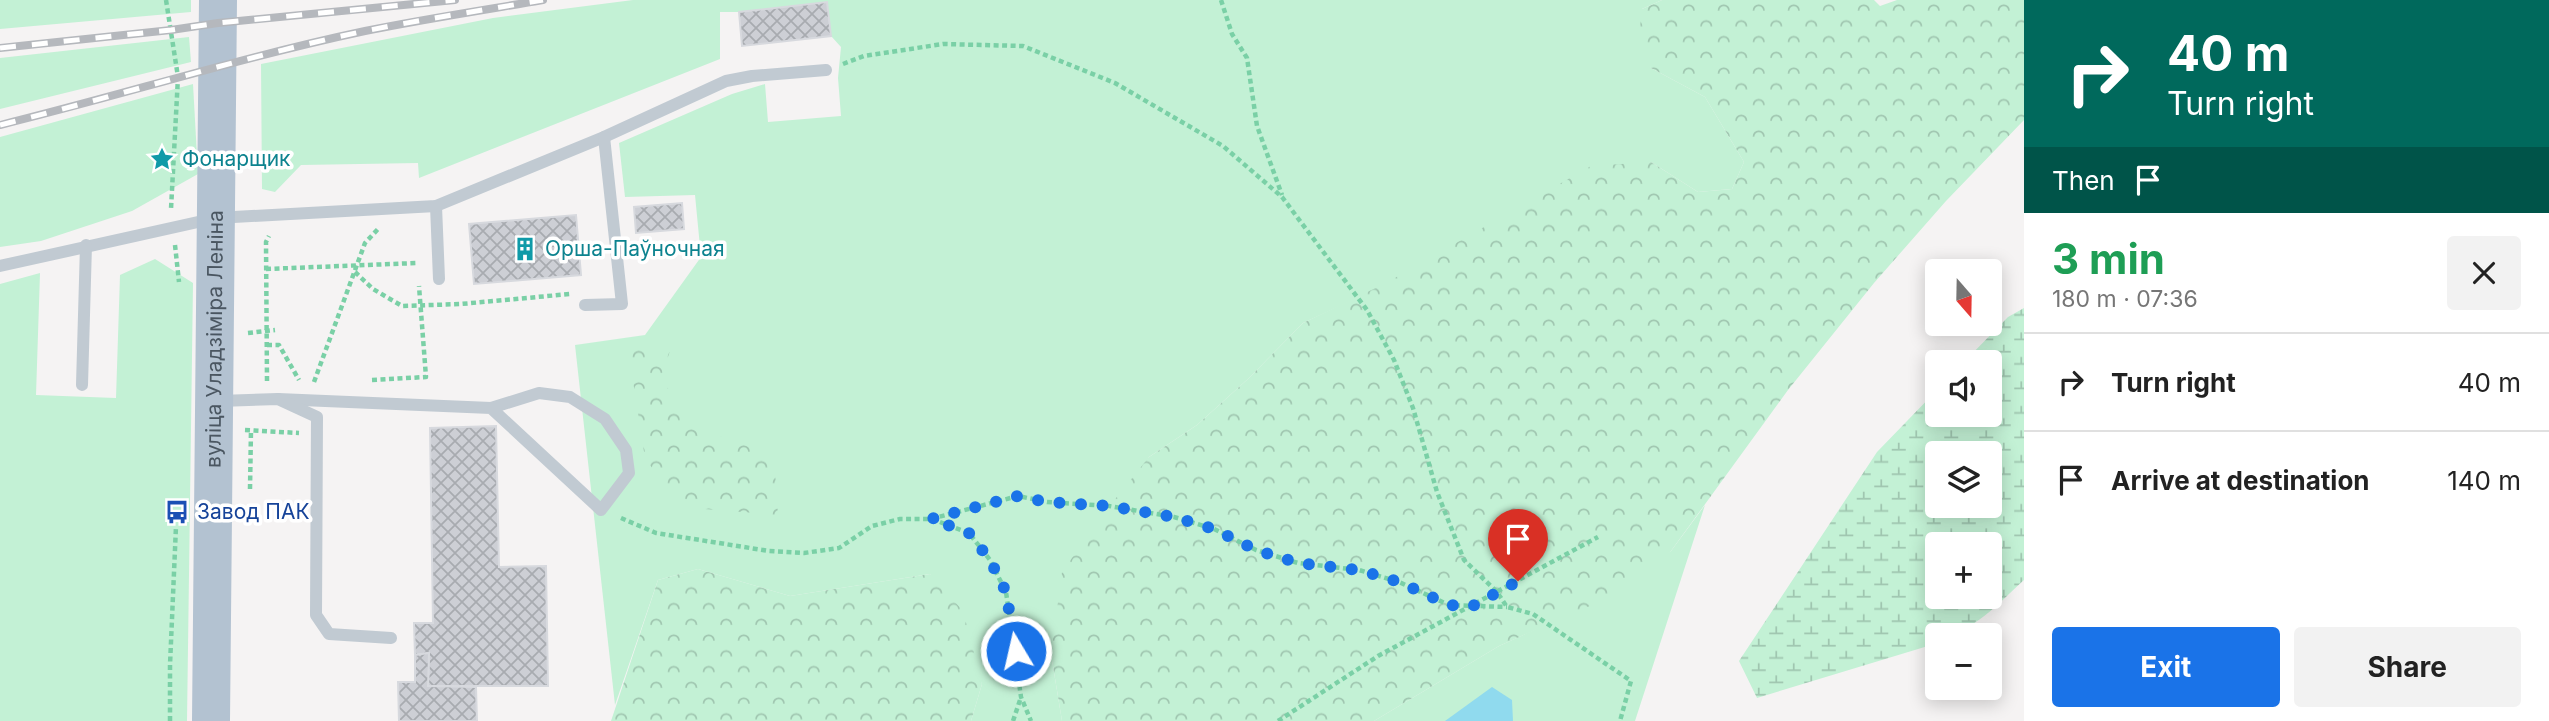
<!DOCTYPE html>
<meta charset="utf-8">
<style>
:root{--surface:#fff;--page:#f2f2f2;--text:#222;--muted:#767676;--line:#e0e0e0;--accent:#1a73e8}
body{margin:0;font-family:Inter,sans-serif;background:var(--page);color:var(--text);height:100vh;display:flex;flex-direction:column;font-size:26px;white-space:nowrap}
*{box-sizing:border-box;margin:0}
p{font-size:23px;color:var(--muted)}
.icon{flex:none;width:38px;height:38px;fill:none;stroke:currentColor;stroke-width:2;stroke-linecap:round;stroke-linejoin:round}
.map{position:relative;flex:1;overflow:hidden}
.panel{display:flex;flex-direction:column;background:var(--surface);width:525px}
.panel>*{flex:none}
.guide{background:#00695c;color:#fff;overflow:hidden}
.needle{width:46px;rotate:160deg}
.fabs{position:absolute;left:1925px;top:259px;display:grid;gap:14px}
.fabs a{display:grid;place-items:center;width:77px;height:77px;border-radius:7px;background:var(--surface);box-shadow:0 4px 18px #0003;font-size:35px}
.pin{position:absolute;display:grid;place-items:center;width:60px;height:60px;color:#fff;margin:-72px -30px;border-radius:50% 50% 50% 0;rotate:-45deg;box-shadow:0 0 7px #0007}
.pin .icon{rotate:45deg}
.me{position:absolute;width:77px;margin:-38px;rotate:351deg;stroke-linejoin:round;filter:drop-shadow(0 0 5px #0008)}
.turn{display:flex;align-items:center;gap:24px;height:147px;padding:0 28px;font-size:32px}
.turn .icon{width:91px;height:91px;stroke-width:2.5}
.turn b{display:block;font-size:49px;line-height:60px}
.then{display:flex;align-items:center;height:66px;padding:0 28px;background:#0003;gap:14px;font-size:26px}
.round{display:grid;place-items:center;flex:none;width:74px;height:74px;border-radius:7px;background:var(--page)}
.summary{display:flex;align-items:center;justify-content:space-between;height:119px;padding:0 28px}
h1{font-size:42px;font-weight:700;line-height:52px;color:#1e9e55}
.cta{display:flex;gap:14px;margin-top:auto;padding:14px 28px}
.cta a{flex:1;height:80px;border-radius:7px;background:var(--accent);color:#fff;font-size:28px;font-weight:700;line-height:80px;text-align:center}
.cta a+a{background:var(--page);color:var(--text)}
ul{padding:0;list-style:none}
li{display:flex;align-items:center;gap:21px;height:98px;padding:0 28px;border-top:2px solid var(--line)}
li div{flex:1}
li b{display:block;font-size:26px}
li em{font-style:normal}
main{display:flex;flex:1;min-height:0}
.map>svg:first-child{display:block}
.green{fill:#c3f1d5}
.forest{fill:url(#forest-crowns)}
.wetland{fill:url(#wetland-marsh);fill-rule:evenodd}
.water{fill:#90daee}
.building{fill:url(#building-cross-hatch);stroke:#d7d9de;stroke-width:2}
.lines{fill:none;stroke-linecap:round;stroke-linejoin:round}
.path{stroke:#7ad0a6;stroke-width:4.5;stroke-dasharray:5 3.5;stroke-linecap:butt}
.service{stroke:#c1cad2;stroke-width:12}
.primary{stroke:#b3c2d1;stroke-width:38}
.rail-casing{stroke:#b5b8bd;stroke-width:8}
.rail{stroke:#fff;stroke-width:5;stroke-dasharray:16;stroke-linecap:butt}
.route{stroke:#1a73e8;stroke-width:12;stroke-dasharray:0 21.6}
.labels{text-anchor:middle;stroke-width:7;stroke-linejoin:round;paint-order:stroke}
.culture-label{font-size:21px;fill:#0d838f;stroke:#fff;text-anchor:start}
.street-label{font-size:21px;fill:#4a5661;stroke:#fff}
.transit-label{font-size:21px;fill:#164399;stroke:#fff;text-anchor:start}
</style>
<main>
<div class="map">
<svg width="2024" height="721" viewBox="0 0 2024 721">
<defs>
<pattern id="forest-crowns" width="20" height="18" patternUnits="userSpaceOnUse" patternTransform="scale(1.75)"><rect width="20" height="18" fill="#c3f1d5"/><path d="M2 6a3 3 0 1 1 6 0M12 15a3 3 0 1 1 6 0" fill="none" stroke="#a0c6b0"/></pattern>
<pattern id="wetland-marsh" width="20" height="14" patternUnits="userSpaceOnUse" patternTransform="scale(1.75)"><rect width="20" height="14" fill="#c3f1d5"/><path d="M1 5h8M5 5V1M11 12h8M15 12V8" fill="none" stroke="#a0c6b0"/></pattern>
<pattern id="building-cross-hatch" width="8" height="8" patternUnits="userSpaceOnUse" patternTransform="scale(1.75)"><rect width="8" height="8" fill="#cdcfd5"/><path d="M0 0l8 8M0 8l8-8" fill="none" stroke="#a8abb0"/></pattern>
</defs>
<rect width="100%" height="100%" fill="#f5f3f3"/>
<g class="green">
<path d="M 0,0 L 191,0 L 191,12 L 0,29 Z"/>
<path d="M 633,0 L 1662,0 L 1642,9 L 1651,68 L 1705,97 L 1744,162 L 1732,189 L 1698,192 L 1651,162 L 1303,323 L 1249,378 L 1197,425 L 1149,457 L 1051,654 L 1062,721 L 971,721 L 982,684 L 930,574 L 790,596 L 698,569 L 658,580 L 615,705 L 575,345 L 645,335 L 701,257 L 695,195 L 625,197 L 619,143 L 732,94 L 765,84 L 768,122 L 841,116 L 838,78 L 841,47 L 831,36 L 827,3 L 739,12 L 720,12 L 720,59 L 419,178 L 418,163 L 301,165 L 275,192 L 262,189 L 261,64 L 493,18 Z"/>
<path d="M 189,37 L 191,62 L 0,109 L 0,58 Z"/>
<path d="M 193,84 L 198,174 L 132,211 L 41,241 L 0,247 L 0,137 Z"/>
<path d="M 155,259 L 193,283 L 187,721 L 0,721 L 0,284 L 40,273 L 36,395 L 116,398 L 120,275 Z"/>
<path d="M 1705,505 L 1635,721 L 1374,721 L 1499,646 L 1558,619 L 1671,551 Z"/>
</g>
<g class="forest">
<path d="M 1662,0 L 1874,0 L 1880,6 L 1897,0 L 2024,0 L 2024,120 L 1946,201 L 1874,283 L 1788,390 L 1671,551 L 1626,590 L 1499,646 L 1374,721 L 1062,721 L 1051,654 L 1062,572 L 1104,513 L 1149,457 L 1197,425 L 1249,378 L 1303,323 L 1386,283 L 1591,166 L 1651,162 L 1698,192 L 1732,189 L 1744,162 L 1705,97 L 1651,68 L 1638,46 L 1642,9 Z"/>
<path d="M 628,349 L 670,351 L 661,377 L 690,425 L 774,456 L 778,515 L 680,507 L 645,458 Z"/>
<path d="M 698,569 L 790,596 L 930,574 L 963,611 L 982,684 L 971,721 L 611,721 L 658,580 Z"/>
</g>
<path class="wetland" d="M 2024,308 L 2024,580 C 1999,602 1973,635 1937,635 L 1937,642 L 1928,646 L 1757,698 L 1739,661 L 1877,452 L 1937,390 L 1937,415 L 1990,415 L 1990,362 L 1964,362 L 2008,317 ZM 1937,453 L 1990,453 L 1990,506 L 1937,506 ZM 1937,544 L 1990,544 L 1990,597 L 1937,597 Z"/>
<path class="water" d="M 1492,687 L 1512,700 L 1513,721 L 1445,721 Z"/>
<g class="building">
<path d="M 827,2 L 831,36 L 742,46 L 739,12 Z"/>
<path d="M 682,203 L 684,229 L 636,233 L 634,207 Z"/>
<path d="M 576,215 L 581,275 L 474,284 L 469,224 Z"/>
<path d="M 496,426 L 499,567 L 546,566 L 548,686 L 428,686 L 429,653 L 415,655 L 414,623 L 433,623 L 430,428 Z"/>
<path d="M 429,653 L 428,686 L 476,687 L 477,721 L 399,721 L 398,682 L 415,682 L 415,655 Z"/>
</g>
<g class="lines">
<g class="path">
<path d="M 166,0 L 178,77 L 171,209"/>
<path d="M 1221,0 L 1232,34 L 1247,58 L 1257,126 L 1282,195"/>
<path d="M 843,64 L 864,56 L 943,44 L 1023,46 L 1115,83 L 1223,146 L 1282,197 L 1367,310 L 1394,360 L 1413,408 L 1437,492 L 1464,560 L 1497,592 L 1507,607 L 1533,614 L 1631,681 L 1620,721"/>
<path d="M 175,245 L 179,282"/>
<path d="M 266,269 L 417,263"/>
<path d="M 355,272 L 373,289 L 402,306 L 461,304 L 570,294"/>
<path d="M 248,333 L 275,330"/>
<path d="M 267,345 L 279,345 L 299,380"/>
<path d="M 372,380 L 426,377 L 419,286"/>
<path d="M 267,381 L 266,242 L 269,236"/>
<path d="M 314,382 L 365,243 L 378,229"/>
<path d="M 245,430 L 299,433"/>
<path d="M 250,489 L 251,430"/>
<path d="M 621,518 L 656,533 L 769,551 L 804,553 L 839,548 L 872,526 L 900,519 L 931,519 L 1018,496 L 1047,502 L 1109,506 L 1174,517 L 1214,529 L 1256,550 L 1298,563 L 1359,570 L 1399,582 L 1449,605 L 1507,607"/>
<path d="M 932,519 L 969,533 L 990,560 L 1006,592 L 1021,697 L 1031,721"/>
<path d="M 170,721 L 170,665 L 176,526"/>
<path d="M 1013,721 L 1021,697"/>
<path d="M 1278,721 L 1378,656 L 1598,537"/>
</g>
<g class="service">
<path d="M 436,206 L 439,279"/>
<path d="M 0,266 L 216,218 L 436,206 L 604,137 L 726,81 L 752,76 L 826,70"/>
<path d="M 585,305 L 622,304 L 604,137"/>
<path d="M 82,385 L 86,245"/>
<path d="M 278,399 L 491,408 L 601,510 L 629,473 L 626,450 L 605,419 L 570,397 L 539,393 L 491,408"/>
<path d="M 219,401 L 278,399 L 317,417 L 316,615 L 329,634 L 391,638"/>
</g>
<path class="primary" id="s1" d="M 211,721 L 218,0"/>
<g class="rail-casing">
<g id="rail">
<path d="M 0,48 L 171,30 L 218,23 L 455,0"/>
<path d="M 0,125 C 122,95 242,57 365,31 C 424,19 484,10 543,0"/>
</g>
</g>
<use href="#rail" class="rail"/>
</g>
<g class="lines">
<path class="route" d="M 1016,651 L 1006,592 L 990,560 L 969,533 L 931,519 L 1018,496 L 1047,502 L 1109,506 L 1174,517 L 1214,529 L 1256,550 L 1298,563 L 1359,570 L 1399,582 L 1449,605 L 1471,607 L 1518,581"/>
</g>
<defs>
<g id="sight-bare" transform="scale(1.89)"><path d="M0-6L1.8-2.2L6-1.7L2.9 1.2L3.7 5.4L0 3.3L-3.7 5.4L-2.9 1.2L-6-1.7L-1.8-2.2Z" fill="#0f9aa8" stroke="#fff" stroke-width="2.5" paint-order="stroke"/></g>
<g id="building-bare" transform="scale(1.89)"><path d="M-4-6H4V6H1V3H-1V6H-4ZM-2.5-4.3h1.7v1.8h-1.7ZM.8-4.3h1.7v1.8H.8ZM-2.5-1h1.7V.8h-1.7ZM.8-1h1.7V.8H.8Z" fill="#0f9aa8" stroke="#fff" stroke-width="2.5" paint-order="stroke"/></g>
<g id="bus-bare" transform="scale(1.89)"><path d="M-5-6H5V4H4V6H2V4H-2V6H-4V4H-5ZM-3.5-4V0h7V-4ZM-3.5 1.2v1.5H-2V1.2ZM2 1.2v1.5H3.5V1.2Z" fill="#1a4fb4" stroke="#fff" stroke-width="2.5" paint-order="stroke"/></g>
</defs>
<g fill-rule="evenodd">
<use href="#sight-bare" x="162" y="159"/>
<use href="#building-bare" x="525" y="249"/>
<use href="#bus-bare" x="177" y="512"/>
</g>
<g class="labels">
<g class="culture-label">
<text x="182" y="166">Фонарщик</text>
<text x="545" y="256">Орша-Паўночная</text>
</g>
<g class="street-label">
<text dy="7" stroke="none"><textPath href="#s1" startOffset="382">вуліца Уладзіміра Леніна</textPath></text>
</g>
<g class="transit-label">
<text x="197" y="519">Завод ПАК</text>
</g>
</g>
</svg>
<div class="fabs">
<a><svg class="needle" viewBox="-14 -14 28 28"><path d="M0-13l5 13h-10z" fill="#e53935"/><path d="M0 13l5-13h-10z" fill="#767676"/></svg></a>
<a><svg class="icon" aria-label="sound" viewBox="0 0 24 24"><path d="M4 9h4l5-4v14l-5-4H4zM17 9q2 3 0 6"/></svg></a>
<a><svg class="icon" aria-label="layers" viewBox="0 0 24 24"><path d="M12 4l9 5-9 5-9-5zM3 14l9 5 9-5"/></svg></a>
<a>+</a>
<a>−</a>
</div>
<div class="pin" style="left:1518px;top:581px;background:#d93025"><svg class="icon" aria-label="arrive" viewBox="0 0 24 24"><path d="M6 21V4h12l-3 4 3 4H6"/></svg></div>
<svg class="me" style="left:1016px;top:651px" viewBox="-20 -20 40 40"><circle r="17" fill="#1a73e8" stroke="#fff" stroke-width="3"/><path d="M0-11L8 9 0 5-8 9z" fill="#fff"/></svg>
</div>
<section class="panel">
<div class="guide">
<div class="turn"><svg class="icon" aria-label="right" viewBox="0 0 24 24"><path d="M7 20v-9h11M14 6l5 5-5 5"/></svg><div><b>40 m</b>Turn right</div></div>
<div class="then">Then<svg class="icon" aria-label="arrive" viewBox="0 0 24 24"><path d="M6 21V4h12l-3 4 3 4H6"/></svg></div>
</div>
<div class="summary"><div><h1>3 min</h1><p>180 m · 07:36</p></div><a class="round"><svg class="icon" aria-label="close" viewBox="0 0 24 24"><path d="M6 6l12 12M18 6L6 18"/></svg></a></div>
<ul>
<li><svg class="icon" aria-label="right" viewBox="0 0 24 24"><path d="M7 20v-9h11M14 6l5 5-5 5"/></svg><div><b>Turn right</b></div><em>40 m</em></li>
<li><svg class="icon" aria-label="arrive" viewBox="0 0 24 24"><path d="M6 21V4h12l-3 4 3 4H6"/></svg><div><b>Arrive at destination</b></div><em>140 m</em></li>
</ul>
<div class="cta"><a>Exit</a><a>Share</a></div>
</section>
</main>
